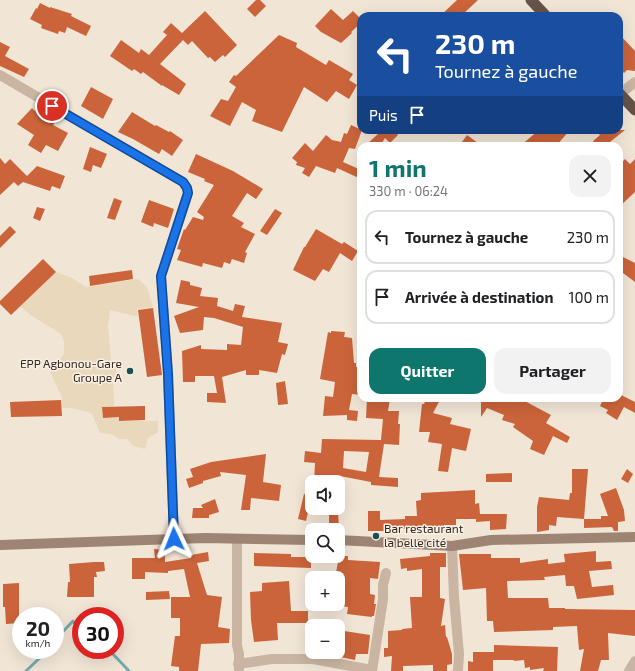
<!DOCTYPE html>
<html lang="fr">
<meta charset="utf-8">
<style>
:root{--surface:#fff;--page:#f2f2f2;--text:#202124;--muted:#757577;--line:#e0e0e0;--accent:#0f766e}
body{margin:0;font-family:"Exo 2",sans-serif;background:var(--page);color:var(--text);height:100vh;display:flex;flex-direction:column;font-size:15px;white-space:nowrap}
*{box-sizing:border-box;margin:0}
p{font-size:13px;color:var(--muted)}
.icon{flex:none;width:22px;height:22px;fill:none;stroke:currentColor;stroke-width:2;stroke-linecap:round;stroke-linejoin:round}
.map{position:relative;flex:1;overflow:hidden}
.sheet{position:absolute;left:357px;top:142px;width:266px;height:260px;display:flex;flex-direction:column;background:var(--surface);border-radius:12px;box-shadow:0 4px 16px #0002}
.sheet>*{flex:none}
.top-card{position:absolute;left:357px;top:12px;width:266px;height:122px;border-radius:12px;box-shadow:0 4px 16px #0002;background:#1a4fa0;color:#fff;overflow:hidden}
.buttons{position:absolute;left:305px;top:475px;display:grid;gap:8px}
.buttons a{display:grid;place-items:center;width:40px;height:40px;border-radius:8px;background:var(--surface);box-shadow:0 4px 16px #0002;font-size:20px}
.speed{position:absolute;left:12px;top:607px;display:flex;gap:8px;font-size:20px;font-weight:700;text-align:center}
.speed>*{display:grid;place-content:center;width:52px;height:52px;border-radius:50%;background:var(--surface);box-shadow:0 4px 16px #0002;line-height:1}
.speed small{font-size:10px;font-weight:400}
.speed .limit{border:6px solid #d22;background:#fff;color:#111}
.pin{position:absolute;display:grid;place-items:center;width:34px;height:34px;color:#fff;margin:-17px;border:2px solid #fff;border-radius:50%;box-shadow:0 1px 4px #0007}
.me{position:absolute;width:44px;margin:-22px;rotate:358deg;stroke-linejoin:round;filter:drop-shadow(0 0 3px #0008)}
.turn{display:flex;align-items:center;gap:14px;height:84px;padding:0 12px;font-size:18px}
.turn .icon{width:52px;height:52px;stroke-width:2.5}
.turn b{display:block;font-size:28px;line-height:34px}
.then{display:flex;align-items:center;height:38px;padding:0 12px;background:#0003;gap:8px;font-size:15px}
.round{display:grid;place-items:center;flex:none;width:42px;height:42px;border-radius:12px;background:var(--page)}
.headline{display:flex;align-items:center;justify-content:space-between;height:68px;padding:0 12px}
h1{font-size:24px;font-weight:700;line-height:30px;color:var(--accent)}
.button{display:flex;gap:8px;margin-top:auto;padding:8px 12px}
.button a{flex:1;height:46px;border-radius:12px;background:var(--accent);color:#fff;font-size:16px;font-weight:700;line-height:46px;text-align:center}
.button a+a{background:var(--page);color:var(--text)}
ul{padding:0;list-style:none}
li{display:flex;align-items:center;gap:12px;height:54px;margin:0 8px 6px;padding:0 4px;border:2px solid var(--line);border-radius:12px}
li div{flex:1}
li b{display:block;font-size:15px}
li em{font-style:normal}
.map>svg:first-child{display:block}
.plaza{fill:#ead8bc}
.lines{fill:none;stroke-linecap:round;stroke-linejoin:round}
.stream{stroke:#74aaaf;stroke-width:3}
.building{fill:#cb643a;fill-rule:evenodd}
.minor{stroke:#c9b5a2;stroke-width:10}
.secondary{stroke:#9d8473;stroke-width:10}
.trunk{stroke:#665248;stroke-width:11}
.route-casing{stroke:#114b97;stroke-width:10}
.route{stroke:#1a73e8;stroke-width:7}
.poi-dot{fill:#194f56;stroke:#f9efe2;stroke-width:1.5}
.labels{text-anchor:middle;stroke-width:3;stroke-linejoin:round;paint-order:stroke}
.poi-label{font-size:12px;fill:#332a24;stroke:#f9efe2;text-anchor:end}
</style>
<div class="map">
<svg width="635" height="671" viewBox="0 0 635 671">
<rect width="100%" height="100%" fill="#f1e5d6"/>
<path class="plaza" d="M 56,272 L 72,278 L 86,287 L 138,279 L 147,287 L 153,307 L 137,309 L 138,317 L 110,310 L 108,327 L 111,360 L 118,374 L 113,378 L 114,406 L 102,407 L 103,418 L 119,417 L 119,421 L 158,421 L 158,432 L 148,438 L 145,449 L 133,446 L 127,439 L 119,439 L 111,434 L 100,433 L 92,414 L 88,412 L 72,408 L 62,408 L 62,397 L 50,372 L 64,354 L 64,341 L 61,334 L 32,316 L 20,306 Z"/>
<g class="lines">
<g class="stream">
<path d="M 55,640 L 73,621 L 81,632"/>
<path d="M 104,650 L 112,653 L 129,671"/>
<path d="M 26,671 L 48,650"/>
</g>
</g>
<g class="building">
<path d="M 256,0 L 260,0 L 266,6 L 255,17 L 247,9 Z"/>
<path d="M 457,0 L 478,0 L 461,16 L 440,16 Z"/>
<path d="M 40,3 L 50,8 L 50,7 L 72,14 L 71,16 L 91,26 L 86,36 L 67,27 L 65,33 L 59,31 L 58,34 L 41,28 L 42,25 L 30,19 L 36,8 L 37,9 Z"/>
<path d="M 331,9 L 343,20 L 353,11 L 361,19 L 361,23 L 351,32 L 352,33 L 341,43 L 321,32 L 315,26 Z"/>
<path d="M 205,11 L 237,45 L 225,57 L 223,55 L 215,62 L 210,57 L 208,58 L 192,41 L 188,45 L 183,40 L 160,64 L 186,84 L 179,95 L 162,85 L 162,86 L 143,72 L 141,74 L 134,69 L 132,71 L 110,56 L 121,40 L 139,53 L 141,49 L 149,55 L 167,35 L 163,32 L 171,23 L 182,33 Z"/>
<path d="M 619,34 L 635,51 L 635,71 L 627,70 L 624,73 L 619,68 Z"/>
<path d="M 279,35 L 297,43 L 296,47 L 326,65 L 329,60 L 353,74 L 349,80 L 357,85 L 349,99 L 336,91 L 327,102 L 304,87 L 282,132 L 252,121 L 256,110 L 242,102 L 230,126 L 210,116 L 221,99 L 228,101 L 236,87 L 229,82 L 234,75 L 236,76 Z"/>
<path d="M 0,42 L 10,47 L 5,56 L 29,69 L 24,77 L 0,66 Z"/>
<path d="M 91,87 L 113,99 L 103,119 L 81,106 Z"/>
<path d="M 32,108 L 38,114 L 41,111 L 56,121 L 53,125 L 68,133 L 58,151 L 46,145 L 41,153 L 28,145 L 34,135 L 17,124 Z"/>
<path d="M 132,112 L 155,126 L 156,125 L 169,132 L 170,131 L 183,140 L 172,156 L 162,149 L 159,154 L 133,139 L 118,132 Z"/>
<path d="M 351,125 L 362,130 L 355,149 L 349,148 L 343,162 L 361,170 L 361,179 L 337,168 L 335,173 L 316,166 L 309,177 L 302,173 L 305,168 L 296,165 L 297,162 L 292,158 L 305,143 L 313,151 L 326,135 L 332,140 L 341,142 L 344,133 L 347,134 Z"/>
<path d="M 377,130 L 393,130 L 398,135 L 390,143 L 385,138 L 380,146 L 365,146 L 379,133 Z"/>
<path d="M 539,130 L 570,130 L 556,146 L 520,146 Z"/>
<path d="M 595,130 L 625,130 L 605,146 L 597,146 L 593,141 L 600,135 Z"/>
<path d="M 467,135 L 482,146 L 468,146 L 462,142 Z"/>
<path d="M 90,147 L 107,154 L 101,168 L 93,165 L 91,172 L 83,169 Z"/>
<path d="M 196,154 L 233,171 L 263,189 L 256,199 L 247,193 L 232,216 L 244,223 L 241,227 L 255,234 L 245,252 L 247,253 L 244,263 L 232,259 L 230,264 L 224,262 L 222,268 L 203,263 L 202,267 L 177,260 L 181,250 L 177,249 L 184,229 L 185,230 L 193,217 L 203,220 L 204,217 L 197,212 L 214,185 L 204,181 L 205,179 L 188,172 Z"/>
<path d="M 0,158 L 5,164 L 10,159 L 27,176 L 37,166 L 65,176 L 60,189 L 52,186 L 50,191 L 23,182 L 18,186 L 14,182 L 0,195 Z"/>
<path d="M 625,159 L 630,164 L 635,159 L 635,192 L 619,207 L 619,166 Z"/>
<path d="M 114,198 L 122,201 L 115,220 L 107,218 Z"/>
<path d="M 149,200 L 174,209 L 168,228 L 154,223 L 153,227 L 141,222 Z"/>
<path d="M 37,207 L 45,209 L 40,221 L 33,218 Z"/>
<path d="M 275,209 L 282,213 L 267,235 L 260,231 Z"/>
<path d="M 10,226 L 16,232 L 0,248 L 0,236 Z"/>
<path d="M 316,229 L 342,244 L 344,242 L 358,251 L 352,261 L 340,253 L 329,272 L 323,269 L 315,281 L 293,270 L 304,247 L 305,247 Z"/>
<path d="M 619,255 L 635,263 L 635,282 L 619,270 Z"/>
<path d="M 43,259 L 56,272 L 11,315 L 0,304 L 0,301 Z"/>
<path d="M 132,270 L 133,279 L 90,286 L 89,276 Z"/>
<path d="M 181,280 L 190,282 L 190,285 L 202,288 L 200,296 L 218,298 L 217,306 L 233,311 L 235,304 L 245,306 L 242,317 L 282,323 L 278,342 L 288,344 L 285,355 L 282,354 L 277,373 L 259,370 L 259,375 L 246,375 L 246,370 L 222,377 L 226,403 L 207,402 L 207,393 L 217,393 L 214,376 L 195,376 L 195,382 L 183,382 L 182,351 L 201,345 L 201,349 L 227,350 L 227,344 L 241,345 L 243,327 L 214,318 L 204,317 L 203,330 L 180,333 L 174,316 L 199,307 L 176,303 Z"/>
<path d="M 153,308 L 162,375 L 147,377 L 138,310 Z"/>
<path d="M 331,331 L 345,332 L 344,337 L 352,338 L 354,363 L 356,363 L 356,367 L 361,367 L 361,395 L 352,394 L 349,410 L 358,411 L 357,421 L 347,420 L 347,415 L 323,416 L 325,396 L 333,397 L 335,382 L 320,379 L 328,332 L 331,333 Z"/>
<path d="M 285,381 L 288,404 L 278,405 L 276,383 Z"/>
<path d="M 619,394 L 635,402 L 635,413 L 624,407 L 617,420 L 606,413 L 608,410 L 600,406 L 604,398 L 619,398 Z"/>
<path d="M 367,398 L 390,399 L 388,411 L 399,411 L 398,424 L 400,424 L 399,445 L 384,444 L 379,477 L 398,478 L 398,487 L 371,485 L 371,482 L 340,476 L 340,482 L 314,482 L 315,463 L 304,462 L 305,451 L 321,453 L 322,439 L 381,440 L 383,419 L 366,418 ZM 344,451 L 369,452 L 366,472 L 343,468 Z"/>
<path d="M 427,398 L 441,398 L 433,413 L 452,418 L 450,424 L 471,429 L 466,451 L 452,448 L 448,472 L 438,471 L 442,444 L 428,442 L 430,432 L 419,432 L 422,404 L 424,404 Z"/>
<path d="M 481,398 L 519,398 L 551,415 L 546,423 L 570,437 L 567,443 L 553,436 L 544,455 L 530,449 L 533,441 L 513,427 L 515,424 L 502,420 L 504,415 L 487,408 L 481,417 Z"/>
<path d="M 61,400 L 62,416 L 11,417 L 10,402 Z"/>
<path d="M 145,406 L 145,420 L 119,421 L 119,417 L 103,418 L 102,407 Z"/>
<path d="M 266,454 L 263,482 L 281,485 L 279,501 L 251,498 L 250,510 L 241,510 L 246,475 L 220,472 L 221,476 L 203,481 L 203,483 L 189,488 L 186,479 L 193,477 L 190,469 L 211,462 Z"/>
<path d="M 572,469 L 588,469 L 584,519 L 601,519 L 601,516 L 608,516 L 600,494 L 616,488 L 624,510 L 625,521 L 618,522 L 618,531 L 614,531 L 612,527 L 584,528 L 584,519 L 557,517 L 556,526 L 549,525 L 549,530 L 537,532 L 537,507 L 539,497 L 569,500 L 570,493 L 572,493 Z"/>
<path d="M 627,469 L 633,474 L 628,483 L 621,479 Z"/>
<path d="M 512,473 L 512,482 L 486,482 L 486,474 Z"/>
<path d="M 475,490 L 475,504 L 479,503 L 480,514 L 507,514 L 506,529 L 490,530 L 490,521 L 476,522 L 476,519 L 456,519 L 456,525 L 444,525 L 444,526 L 428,528 L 401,529 L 400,531 L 368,531 L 368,511 L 380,511 L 380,520 L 405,519 L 405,516 L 417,516 L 416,501 L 421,500 L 421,493 Z"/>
<path d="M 304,494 L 312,496 L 312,503 L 310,503 L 306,521 L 298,519 Z"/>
<path d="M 215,499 L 219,512 L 209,515 L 209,518 L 192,518 L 193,508 L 203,508 L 201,505 Z"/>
<path d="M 338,510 L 339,530 L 329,530 L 329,511 Z"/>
<path d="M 154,549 L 165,550 L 165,562 L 191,558 L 191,555 L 208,552 L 209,561 L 197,563 L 207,595 L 222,597 L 218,627 L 230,629 L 229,643 L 201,644 L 198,671 L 179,671 L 179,667 L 171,666 L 175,636 L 180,636 L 180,618 L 171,618 L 171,597 L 190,597 L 184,569 L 168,571 L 168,573 L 145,572 L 145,579 L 132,579 L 132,558 L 155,558 Z"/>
<path d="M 596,551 L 596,562 L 611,561 L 612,569 L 589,571 L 592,587 L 613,585 L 614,595 L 577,599 L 574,586 L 566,586 L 565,575 L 544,577 L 545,580 L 507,581 L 508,598 L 548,598 L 549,608 L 565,608 L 565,609 L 635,610 L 635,636 L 608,633 L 609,660 L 601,660 L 598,671 L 580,671 L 584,649 L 579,650 L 577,626 L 553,627 L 553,630 L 494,632 L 493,621 L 487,621 L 486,588 L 463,590 L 459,554 L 491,554 L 491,558 L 520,558 L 520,563 L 548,559 L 548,564 L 565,562 L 564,554 Z"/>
<path d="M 254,553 L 291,554 L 291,557 L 311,557 L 311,568 L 254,566 Z"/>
<path d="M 430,553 L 446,553 L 446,567 L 440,567 L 440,598 L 445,599 L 441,626 L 445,625 L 446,637 L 447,637 L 452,654 L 452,664 L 447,665 L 447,671 L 433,671 L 433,665 L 403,666 L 403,671 L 391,671 L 392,656 L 384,657 L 384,648 L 388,648 L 388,631 L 402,630 L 402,629 L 412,628 L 410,597 L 422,597 L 422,569 L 407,571 L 407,568 L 401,569 L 400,559 L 430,556 Z"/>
<path d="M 339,556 L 348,556 L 348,560 L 380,562 L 378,579 L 370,578 L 370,594 L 375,595 L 374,604 L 376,604 L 374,616 L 372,616 L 372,617 L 347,614 L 348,607 L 338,606 L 342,581 L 338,581 L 338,578 L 335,578 Z"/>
<path d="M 94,562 L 104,562 L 105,571 L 96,572 L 97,577 L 94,577 L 94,597 L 67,597 L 68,582 L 70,582 L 69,564 Z"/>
<path d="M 289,581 L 291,611 L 308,611 L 308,623 L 277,623 L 278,640 L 254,642 L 251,620 L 250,592 L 262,591 L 262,583 Z"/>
<path d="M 19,583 L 19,623 L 6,624 L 5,607 L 3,607 L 3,584 Z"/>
<path d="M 169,591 L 170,599 L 146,600 L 146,592 Z"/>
<path d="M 344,631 L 370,635 L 368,654 L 356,654 L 355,660 L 340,657 Z"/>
<path d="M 494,645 L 558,647 L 557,671 L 543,671 L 544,668 L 530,670 L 530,667 L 525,668 L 524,660 L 514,661 L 514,660 L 493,660 L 493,671 L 468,671 L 468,661 L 473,662 L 473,652 L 494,652 Z"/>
</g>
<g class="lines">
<g class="minor">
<path d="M 0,75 L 183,182 L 187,188 L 188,193 L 161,276 L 168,374 L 174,539"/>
<path d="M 620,94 L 635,82"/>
<path d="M 237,539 L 237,645 L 239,654 L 239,669"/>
<path d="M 452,546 L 454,597 L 459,654 L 458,671"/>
<path d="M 238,664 L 272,659 L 313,659 L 372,670"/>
<path d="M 372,671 L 383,599 L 383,585 L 386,573"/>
<path d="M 629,671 L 635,661"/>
</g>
<g class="secondary">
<path d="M 338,540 L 452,546 L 491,540 L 635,537"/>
<path d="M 0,545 L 205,538 L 312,540"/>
</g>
<g class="trunk">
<path d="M 531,0 L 546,16"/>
<path d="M 619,93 L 635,110"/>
</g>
</g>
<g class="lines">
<g class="route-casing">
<path id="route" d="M 52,106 L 183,182 L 187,188 L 188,193 L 161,276 L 168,374 L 174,539"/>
</g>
<use href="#route" class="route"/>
</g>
<g class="poi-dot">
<circle cx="130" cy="371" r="4"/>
<circle cx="376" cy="536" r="4"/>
</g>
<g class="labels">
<g class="poi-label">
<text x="122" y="368">EPP Agbonou-Gare<tspan x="122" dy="14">Groupe A</tspan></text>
<text x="384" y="533" text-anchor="start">Bar restaurant<tspan x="384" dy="14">la belle cité</tspan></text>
</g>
</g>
</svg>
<div class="buttons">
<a><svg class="icon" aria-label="sound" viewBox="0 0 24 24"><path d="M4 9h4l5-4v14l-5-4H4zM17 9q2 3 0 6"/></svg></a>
<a><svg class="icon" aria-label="search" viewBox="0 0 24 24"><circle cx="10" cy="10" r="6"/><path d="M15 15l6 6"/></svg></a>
<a>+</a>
<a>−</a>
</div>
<div class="speed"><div>20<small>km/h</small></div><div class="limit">30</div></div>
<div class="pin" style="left:52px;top:106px;background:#d93025"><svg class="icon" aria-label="arrive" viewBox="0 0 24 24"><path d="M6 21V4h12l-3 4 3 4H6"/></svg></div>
<svg class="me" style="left:174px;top:539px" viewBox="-20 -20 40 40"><path d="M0-17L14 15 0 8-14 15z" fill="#1a73e8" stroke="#fff" stroke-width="4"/></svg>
<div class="top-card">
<div class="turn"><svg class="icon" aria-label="left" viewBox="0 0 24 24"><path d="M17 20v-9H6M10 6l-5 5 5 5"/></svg><div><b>230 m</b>Tournez à gauche</div></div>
<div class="then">Puis<svg class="icon" aria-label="arrive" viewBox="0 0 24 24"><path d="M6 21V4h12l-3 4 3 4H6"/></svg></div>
</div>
<section class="sheet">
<div class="headline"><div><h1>1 min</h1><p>330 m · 06:24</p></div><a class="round"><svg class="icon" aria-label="close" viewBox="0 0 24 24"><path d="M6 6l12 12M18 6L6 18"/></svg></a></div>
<ul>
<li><svg class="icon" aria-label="left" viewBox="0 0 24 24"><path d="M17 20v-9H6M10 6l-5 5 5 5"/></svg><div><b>Tournez à gauche</b></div><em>230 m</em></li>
<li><svg class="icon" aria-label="arrive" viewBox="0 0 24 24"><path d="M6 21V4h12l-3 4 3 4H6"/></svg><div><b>Arrivée à destination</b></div><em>100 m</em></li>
</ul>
<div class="button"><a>Quitter</a><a>Partager</a></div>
</section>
</div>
